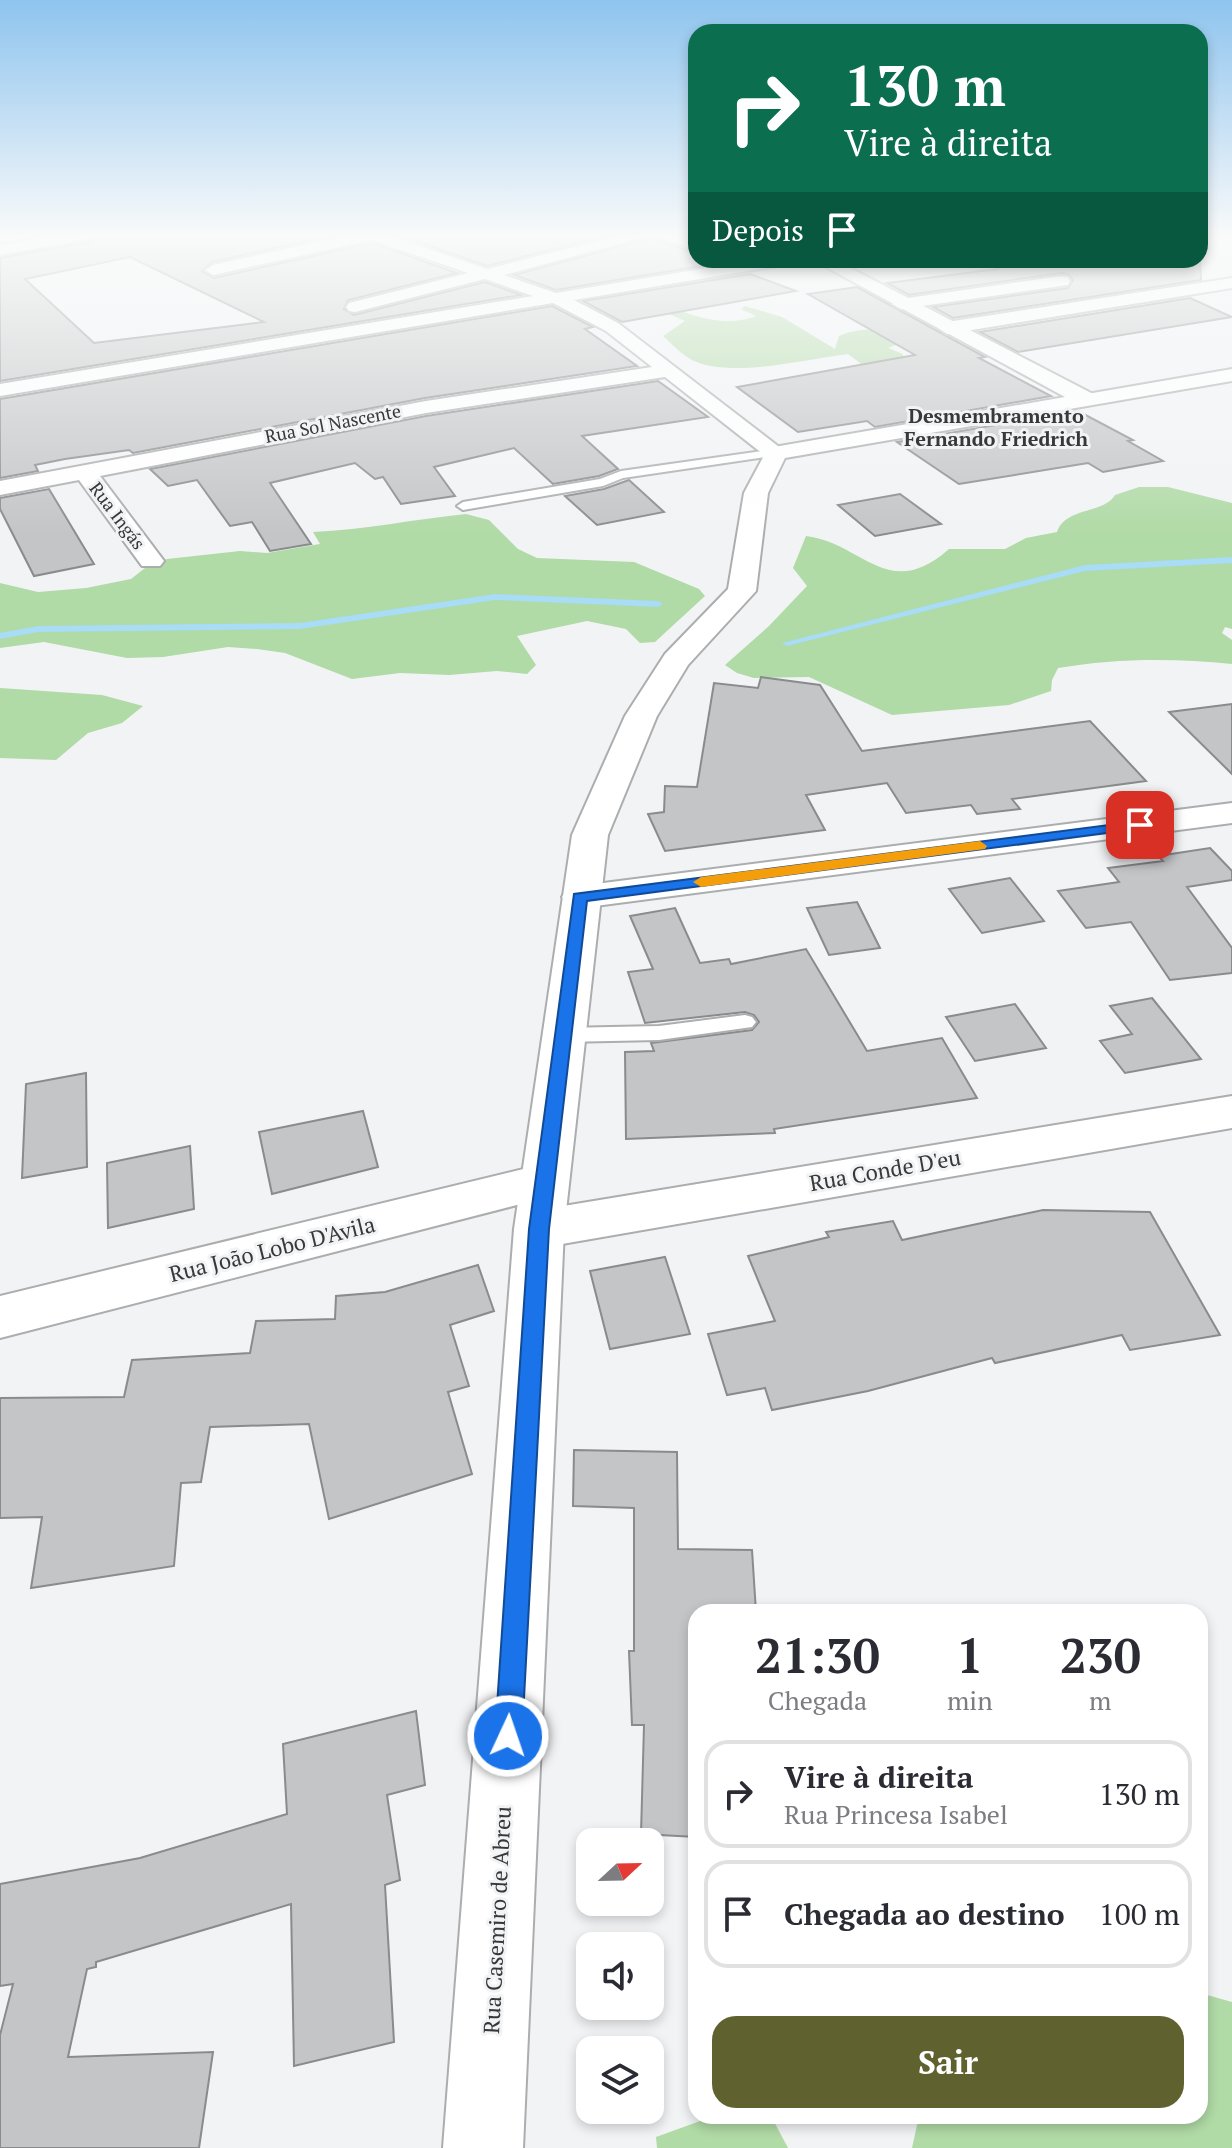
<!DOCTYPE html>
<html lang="pt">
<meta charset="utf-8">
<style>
:root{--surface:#fff;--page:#f2f2f3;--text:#2b2b33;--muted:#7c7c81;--line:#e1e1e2;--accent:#5f622f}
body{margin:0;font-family:"PT Serif",serif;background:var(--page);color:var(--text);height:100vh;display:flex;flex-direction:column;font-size:30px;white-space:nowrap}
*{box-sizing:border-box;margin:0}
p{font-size:26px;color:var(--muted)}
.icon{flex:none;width:44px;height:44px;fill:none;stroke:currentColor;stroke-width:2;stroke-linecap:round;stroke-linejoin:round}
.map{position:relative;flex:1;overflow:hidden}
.sheet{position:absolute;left:688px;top:1604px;width:520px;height:520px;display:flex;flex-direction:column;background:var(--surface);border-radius:24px;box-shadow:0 4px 12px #0003}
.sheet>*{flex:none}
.banner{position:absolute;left:688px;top:24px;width:520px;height:244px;border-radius:24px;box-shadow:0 4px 12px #0003;background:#0b6e4f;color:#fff;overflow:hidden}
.needle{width:52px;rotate:68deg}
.fabs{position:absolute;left:576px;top:1828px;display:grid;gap:16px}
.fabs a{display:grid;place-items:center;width:88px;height:88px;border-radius:16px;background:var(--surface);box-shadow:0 4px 12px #0003;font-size:40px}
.pin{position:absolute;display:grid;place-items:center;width:68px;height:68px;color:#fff;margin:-34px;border-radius:16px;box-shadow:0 4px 12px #0006}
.me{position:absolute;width:88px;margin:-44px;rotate:3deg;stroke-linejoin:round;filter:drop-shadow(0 0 6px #0008)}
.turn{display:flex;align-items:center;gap:28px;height:168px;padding:0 24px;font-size:36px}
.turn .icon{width:104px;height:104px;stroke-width:2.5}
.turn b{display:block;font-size:56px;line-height:68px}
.then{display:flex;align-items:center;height:76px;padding:0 24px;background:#0003;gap:16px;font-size:30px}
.eta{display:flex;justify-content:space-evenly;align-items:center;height:136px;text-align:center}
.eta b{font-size:48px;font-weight:800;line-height:56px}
.action{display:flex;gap:16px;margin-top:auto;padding:16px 24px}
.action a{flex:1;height:92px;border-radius:24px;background:var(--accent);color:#fff;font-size:32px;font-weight:800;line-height:92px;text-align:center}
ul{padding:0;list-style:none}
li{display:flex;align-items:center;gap:24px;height:108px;margin:0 16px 12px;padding:0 8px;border:4px solid var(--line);border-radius:24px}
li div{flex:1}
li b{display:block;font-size:30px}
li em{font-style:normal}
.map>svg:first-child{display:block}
.green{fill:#b0daa6}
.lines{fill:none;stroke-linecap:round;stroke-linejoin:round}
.stream{fill:#a8dcf7;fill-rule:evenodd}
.building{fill:#c3c5c6;stroke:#898b8c;stroke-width:2;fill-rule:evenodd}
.lane-casing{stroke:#acadaf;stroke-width:4}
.street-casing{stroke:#acadaf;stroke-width:4}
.secondary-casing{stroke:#acadaf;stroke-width:4}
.lane{fill:#fff;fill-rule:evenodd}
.street{fill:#fff;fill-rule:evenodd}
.secondary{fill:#fff;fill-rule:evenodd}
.route{fill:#1a73e8;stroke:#114b97;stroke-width:2}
.slow{fill:#f59e0b}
.labels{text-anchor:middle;stroke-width:6;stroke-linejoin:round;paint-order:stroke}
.far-street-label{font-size:18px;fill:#373838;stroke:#f2f3f5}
.far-neighbourhood-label{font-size:20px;font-weight:bold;fill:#373838;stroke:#f2f3f5}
.street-label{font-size:22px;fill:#373838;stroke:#f2f3f5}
</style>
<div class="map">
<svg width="1232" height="2148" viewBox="0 0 1232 2148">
<rect width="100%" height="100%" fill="#f2f3f5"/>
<g class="green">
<path d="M 648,296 C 679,312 722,330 756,316 L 741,309 L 745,306 L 782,317 L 835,349 L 839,336 C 860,326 893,329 914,338 L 888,348 L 903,354 L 902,372 L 872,372 L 848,354 C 806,359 730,379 692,360 C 682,355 672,344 663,336 L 685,321 L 637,300 Z"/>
<path d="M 1139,487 L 1168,487 L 1232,503 L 1232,629 L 1225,627 L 1222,633 L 1232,640 L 1232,664 C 1174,658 1116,658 1058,668 L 1052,680 L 1051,691 L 1009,705 L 892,715 L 809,677 L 754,678 L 737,673 L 725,665 L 769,626 L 807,586 L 793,568 L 806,536 C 863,543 888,603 949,549 L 1005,549 L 1026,538 L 1057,532 C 1065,507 1104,514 1115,495 Z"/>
<path d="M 466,514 L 489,520 L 518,549 L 537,558 L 634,562 L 699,589 L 705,596 L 655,642 L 640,643 L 626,629 L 587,621 L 517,636 L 536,665 L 527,674 L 497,671 L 449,675 L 400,673 L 352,679 L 285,653 L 257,649 L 228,647 L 163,657 L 127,658 L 44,642 L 0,648 L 0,583 L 38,592 L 86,588 L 131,579 L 145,568 L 167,559 L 240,551 L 267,553 L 320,544 L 313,532 C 365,530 414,519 466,514 Z"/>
<path d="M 0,688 L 102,695 L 143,706 L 122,723 L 88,733 L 56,760 L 0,758 Z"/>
<path d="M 1200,1993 L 1232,2002 L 1232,2148 L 912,2148 L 919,2116 L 1200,2116 Z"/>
<path d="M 714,2116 L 771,2116 L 788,2148 L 657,2148 L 656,2137 Z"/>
</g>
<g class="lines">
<g class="stream">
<path d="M 1232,557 L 1232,563 L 1085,571 L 787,646 L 782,643 L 1085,565 Z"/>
<path d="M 495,594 L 658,601 L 663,604 L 658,607 L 495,600 L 300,629 L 38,632 L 0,639 L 0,633 L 38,626 L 300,623 Z"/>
</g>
</g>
<g class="building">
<path d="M 99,234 L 339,234 L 212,262 L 202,271 L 214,278 L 372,243 L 457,273 L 348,300 L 344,309 L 354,315 L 485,282 L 521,295 L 0,381 L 0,258 L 89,242 ZM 130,257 L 264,322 L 94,343 L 25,279 Z"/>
<path d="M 396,234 L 613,234 L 487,266 Z"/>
<path d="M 652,238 L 696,254 L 696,260 L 720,263 L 556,290 L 514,275 Z"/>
<path d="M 994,260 L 1200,260 L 1201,280 L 953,318 L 933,307 L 1068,288 L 1073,280 L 1068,274 L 1062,273 L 909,295 L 887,283 L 998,269 Z"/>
<path d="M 750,274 L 796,291 L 622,322 L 583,301 Z"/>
<path d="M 857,287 L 985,357 L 979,358 L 1051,396 L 875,427 L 867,421 L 798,432 L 737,387 L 915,355 L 808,294 Z"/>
<path d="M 1190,298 L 1232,317 L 1018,352 L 980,332 Z"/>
<path d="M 552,306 L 593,327 L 585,329 L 637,366 L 425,398 L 133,453 L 129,450 L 65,459 L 35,465 L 38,471 L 0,478 L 0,399 Z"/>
<path d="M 658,381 L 708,417 L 582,436 L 618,469 L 599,476 L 553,484 L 514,448 L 434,467 L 455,496 L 401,504 L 383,477 L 375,479 L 355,463 L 270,483 L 311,544 L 270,551 L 252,522 L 230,526 L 197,480 L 168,486 L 150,469 L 426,416 Z"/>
<path d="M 1078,411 L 1133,440 L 1128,441 L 1163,461 L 1103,472 L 1088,463 L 959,484 L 897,442 Z"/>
<path d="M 629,480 L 664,512 L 597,525 L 565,496 L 604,489 Z"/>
<path d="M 49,489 L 94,564 L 34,576 L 0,509 L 0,498 Z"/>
<path d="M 900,494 L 941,524 L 875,536 L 838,505 Z"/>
<path d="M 761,677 L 820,685 L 862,751 L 1090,721 L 1146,781 L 1012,799 L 1020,809 L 977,814 L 971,805 L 906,813 L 887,783 L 806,795 L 825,830 L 665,851 L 648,814 L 664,812 L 665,786 L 697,787 L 714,683 L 758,688 Z"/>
<path d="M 1232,704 L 1232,774 L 1169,712 Z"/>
<path d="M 1210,848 L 1232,871 L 1232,880 L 1187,887 L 1232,948 L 1232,973 L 1170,980 L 1131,922 L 1086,928 L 1058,891 L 1119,882 L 1108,868 L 1163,861 L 1158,856 Z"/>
<path d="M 1010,878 L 1044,921 L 982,933 L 949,889 Z"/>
<path d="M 857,902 L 880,948 L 829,955 L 807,908 Z"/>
<path d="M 675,908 L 700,963 L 729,959 L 731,964 L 806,949 L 867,1051 L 942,1038 L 977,1098 L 774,1129 L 775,1133 L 626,1139 L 625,1052 L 654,1051 L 651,1043 L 752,1030 L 759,1022 L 754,1015 L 745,1012 L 645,1023 L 628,972 L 653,969 L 630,916 Z"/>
<path d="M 1152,998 L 1201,1059 L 1125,1073 L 1100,1041 L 1132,1034 L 1110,1006 Z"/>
<path d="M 1015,1004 L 1046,1048 L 975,1061 L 946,1017 Z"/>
<path d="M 86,1073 L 87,1167 L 22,1178 L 26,1084 Z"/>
<path d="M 363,1111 L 378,1167 L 272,1194 L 259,1132 Z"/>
<path d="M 190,1146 L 194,1209 L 108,1228 L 107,1163 Z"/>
<path d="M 1043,1210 L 1150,1212 L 1220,1335 L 1130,1350 L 1122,1335 L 995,1363 L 992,1358 L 868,1391 L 772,1410 L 765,1388 L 727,1395 L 708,1334 L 775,1321 L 748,1256 L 829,1237 L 826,1232 L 893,1221 L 902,1240 Z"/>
<path d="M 665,1257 L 690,1334 L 610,1349 L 590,1271 Z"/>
<path d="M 478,1265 L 494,1311 L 450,1325 L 469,1386 L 448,1392 L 472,1474 L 329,1519 L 309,1424 L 210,1427 L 201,1482 L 181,1483 L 174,1566 L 31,1588 L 42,1517 L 0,1518 L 0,1398 L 124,1397 L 132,1360 L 250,1353 L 256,1321 L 335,1319 L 336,1296 L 385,1292 Z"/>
<path d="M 574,1450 L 677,1452 L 678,1549 L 752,1550 L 756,1612 L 696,1612 L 696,1837 L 641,1834 L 644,1725 L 632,1725 L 629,1651 L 634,1651 L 634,1508 L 573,1506 Z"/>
<path d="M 416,1711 L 425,1785 L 387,1795 L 400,1880 L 385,1885 L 394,2042 L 294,2066 L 291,1904 L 96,1962 L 96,1967 L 87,1969 L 68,2057 L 213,2052 L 199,2148 L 0,2148 L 0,2035 L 13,1984 L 0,1986 L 0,1884 L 140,1858 L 287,1814 L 283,1744 Z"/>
</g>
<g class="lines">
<g class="lane-casing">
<g id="lane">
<path d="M 776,449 L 780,451 L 780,455 L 623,478 L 603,486 L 463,510 L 457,506 L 463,502 L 600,479 L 621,471 Z"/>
<path d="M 745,1015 L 752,1017 L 756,1022 L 752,1027 L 659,1040 L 563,1042 L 555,1040 L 552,1035 L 555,1030 L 563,1028 L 659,1026 Z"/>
</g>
</g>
<g class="street-casing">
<g id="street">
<path d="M 62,234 L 96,234 L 88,239 L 0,255 L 0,245 Z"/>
<path d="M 354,234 L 386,234 L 487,269 L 626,234 L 676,234 L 696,240 L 696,250 L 652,235 L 504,275 L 556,293 L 754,260 L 792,260 L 784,265 L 574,300 L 618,323 L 787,453 L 776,460 L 768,458 L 665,377 L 426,413 L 100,476 L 164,561 L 160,566 L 142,566 L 79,480 L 0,495 L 0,481 L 426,401 L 652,367 L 606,331 L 553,303 L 0,396 L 0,384 L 533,296 L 485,279 L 355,312 L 349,311 L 346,307 L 349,303 L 468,273 L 372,240 L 213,275 L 205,270 L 213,265 Z"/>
<path d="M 1062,276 L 1068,277 L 1070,281 L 1068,285 L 901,309 L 892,304 L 901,299 Z"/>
<path d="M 1232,278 L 1232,288 L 947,334 L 938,328 L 947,322 Z"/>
<path d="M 1232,369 L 1232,381 L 1087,406 L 1077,400 L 1087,394 Z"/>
<path d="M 1232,803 L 1232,823 L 580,908 L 567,905 L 562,897 L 567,889 L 580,886 Z"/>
<path d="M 1232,1096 L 1232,1128 L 539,1248 L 522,1242 L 516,1229 L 522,1216 L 539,1210 Z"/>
<path d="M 544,1164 L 560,1170 L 567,1182 L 560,1194 L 0,1338 L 0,1296 Z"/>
</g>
</g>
<g class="secondary-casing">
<path id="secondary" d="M 813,260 L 835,260 L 1095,395 L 1098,400 L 1087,406 L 785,458 L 768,493 L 756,591 L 688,665 L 657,716 L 608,835 L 564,1229 L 523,2148 L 443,2148 L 514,1229 L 572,835 L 625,716 L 665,654 L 728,589 L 744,493 L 768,448 L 1065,397 Z"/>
</g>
<use href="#lane" class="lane"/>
<use href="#street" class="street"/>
<use href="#secondary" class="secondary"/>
</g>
<linearGradient id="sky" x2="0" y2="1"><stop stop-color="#8ec4ee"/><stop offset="0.44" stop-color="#f9fafa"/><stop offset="1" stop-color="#f9fafa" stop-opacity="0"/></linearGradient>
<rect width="1232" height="535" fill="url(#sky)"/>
<path class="route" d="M 1140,821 L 1147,825 L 1145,828 L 587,901 L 549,1229 L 522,1736 L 518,1746 L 508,1750 L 499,1746 L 495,1736 L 529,1229 L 574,894 Z"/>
<path class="slow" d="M 980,841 L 987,846 L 985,849 L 701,887 L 693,882 L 701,877 Z"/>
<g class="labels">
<g class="far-street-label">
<text transform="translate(333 424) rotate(-11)" y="6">Rua Sol Nascente</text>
<text transform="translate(117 516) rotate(53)" y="6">Rua Ingás</text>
</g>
<g class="far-neighbourhood-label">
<text x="996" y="423">Desmembramento<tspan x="996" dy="23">Fernando Friedrich</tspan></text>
</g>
<g class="street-label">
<text transform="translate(885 1170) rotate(-10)" y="8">Rua Conde D'eu</text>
<text transform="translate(272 1249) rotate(-14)" y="8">Rua João Lobo D'Avila</text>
<text transform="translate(497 1920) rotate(-87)" y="8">Rua Casemiro de Abreu</text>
</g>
</g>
</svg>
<div class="fabs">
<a><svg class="needle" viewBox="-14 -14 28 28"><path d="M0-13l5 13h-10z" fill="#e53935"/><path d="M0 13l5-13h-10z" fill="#7c7c81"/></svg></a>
<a><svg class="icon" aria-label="sound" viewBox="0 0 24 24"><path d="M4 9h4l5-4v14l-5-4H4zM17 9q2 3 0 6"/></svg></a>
<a><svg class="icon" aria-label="layers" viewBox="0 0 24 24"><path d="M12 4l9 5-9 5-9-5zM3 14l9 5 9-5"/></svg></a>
</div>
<div class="pin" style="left:1140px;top:825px;background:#d93025"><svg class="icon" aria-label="arrive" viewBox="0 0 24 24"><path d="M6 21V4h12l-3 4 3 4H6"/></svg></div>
<svg class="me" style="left:508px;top:1736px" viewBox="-20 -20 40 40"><circle r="17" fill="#1a73e8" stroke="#fff" stroke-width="3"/><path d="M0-11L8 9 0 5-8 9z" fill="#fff"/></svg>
<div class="banner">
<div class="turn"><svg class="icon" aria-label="right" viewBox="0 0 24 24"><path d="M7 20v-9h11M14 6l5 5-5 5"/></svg><div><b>130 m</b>Vire à direita</div></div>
<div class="then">Depois<svg class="icon" aria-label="arrive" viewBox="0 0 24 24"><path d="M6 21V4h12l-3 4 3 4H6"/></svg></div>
</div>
<section class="sheet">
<div class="eta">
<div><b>21:30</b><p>Chegada</p></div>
<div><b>1</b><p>min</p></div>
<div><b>230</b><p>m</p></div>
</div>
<ul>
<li><svg class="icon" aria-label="right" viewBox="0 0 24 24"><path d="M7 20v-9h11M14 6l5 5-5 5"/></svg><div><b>Vire à direita</b><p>Rua Princesa Isabel</p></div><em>130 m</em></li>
<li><svg class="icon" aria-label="arrive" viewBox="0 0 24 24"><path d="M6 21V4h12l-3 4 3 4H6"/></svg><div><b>Chegada ao destino</b></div><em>100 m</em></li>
</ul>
<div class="action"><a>Sair</a></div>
</section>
</div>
